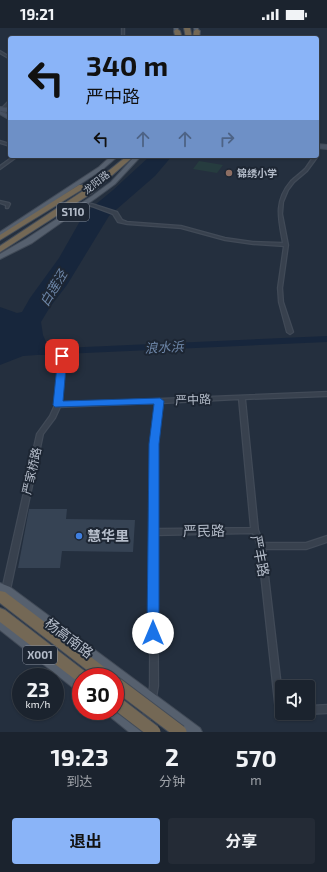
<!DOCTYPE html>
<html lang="zh">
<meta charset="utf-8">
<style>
:root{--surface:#1b232e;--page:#242b36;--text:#f1f3f6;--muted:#a0a4aa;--line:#39404a;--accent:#8ab4f8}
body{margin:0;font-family:"Exo 2","Noto Sans SC",sans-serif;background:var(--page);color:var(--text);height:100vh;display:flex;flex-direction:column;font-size:15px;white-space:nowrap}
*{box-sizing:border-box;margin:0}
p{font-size:13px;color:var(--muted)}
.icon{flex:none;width:22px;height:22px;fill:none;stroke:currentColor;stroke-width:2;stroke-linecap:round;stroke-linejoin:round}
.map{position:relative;height:704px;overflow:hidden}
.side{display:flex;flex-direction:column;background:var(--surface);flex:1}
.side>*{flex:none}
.banner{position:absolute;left:8px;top:8px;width:311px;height:122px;border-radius:4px;box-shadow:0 1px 3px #0004,0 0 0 1px var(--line);background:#8ab4f8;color:#111;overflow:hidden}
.fabs{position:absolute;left:275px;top:652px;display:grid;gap:8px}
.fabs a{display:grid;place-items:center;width:40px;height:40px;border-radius:4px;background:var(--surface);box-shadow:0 1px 3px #0004,0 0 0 1px var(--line);font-size:20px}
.speed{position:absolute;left:12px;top:640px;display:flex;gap:8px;font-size:20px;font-weight:700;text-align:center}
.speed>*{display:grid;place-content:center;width:52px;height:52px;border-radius:50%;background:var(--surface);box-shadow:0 1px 3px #0004,0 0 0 1px var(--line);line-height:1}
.speed small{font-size:10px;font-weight:400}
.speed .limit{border:6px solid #d22;background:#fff;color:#111}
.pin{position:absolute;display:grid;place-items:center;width:34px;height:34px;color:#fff;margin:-17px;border-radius:8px;box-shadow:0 2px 6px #0006}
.me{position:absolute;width:44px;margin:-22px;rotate:0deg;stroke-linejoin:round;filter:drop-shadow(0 0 3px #0008)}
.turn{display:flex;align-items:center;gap:14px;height:84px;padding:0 12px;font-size:18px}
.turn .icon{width:52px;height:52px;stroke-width:2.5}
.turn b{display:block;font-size:28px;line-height:34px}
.lanes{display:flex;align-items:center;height:38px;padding:0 12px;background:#0003;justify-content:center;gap:20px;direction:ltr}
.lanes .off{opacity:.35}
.eta{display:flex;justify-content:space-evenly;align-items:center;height:68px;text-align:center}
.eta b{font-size:24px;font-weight:700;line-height:28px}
.primary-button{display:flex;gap:8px;margin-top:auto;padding:8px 12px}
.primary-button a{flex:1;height:46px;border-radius:4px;background:var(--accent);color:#111;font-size:16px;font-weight:700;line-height:46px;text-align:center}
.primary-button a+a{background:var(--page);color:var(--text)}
.status{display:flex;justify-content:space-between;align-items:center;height:28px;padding:0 20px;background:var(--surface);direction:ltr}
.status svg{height:11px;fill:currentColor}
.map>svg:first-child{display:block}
.green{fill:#263c3f}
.water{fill:#17263c}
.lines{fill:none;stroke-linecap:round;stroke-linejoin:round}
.river{fill:#17263c;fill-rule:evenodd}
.building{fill:#364354}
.street-casing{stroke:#414a57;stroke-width:2.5}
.secondary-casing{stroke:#414a57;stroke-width:2}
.primary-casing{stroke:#414a57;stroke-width:2}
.highway-casing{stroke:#434c59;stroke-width:2}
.street{fill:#38414e;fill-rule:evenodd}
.secondary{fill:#465061;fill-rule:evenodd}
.primary{fill:#56606e;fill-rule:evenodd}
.highway{fill:#746855;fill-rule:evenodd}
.highway-bridge-casing{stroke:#434c59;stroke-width:15;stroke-linecap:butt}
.highway-bridge{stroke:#746855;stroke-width:13}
.route{fill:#1a73e8;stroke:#114b97}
.education-dot{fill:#8d6e63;stroke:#1d2633;stroke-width:1.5}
.shop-dot{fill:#3f7fe0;stroke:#1d2633;stroke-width:1.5}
.labels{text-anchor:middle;stroke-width:4;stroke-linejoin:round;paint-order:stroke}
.far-poi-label{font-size:10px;font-weight:bold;fill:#b4bcc9;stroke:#1d2633;text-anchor:start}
.far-street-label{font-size:10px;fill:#b4bcc9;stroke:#1d2633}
.shield{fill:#1d2633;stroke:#878f9c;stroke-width:1}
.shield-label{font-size:11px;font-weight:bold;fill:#b4bcc9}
.street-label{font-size:12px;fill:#b4bcc9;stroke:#1d2633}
.water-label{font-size:13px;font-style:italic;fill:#6d86a8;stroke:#1d2633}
.near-street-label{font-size:14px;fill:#b4bcc9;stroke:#1d2633}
.near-poi-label{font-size:14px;font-weight:bold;fill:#b4bcc9;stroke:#1d2633;text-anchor:start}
</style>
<div class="status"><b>19:21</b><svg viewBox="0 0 49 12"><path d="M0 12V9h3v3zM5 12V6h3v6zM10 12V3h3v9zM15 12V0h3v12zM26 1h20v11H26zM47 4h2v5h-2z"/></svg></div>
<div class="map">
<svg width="327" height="704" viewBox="0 0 327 704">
<rect width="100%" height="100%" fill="#242f3e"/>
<path class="green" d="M 199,133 L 223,137 L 217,145 L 193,141 Z"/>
<path class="water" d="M 150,128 L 172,128 L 155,148 L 109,188 L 67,257 L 50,279 L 41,294 L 43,307 L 47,316 L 53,320 L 51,326 L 23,328 L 0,337 L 0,279 L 17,285 L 22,284 L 30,270 L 59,230 L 84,186 L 113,162 Z"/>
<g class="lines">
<path class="river" d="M 327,308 L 327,314 L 41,327 L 37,324 L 41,321 Z"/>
</g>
<path class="building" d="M 29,481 L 67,481 L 66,491 L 135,492 L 133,524 L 62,523 L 60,540 L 18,540 Z"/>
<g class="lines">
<g class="street-casing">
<g id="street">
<rect x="122" y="0" width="2" height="10"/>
<path d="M 0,23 L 10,29 L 10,31 L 0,25 Z"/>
<path d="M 9,73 L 10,73 L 10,76 L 0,85 L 0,82 Z"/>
<path d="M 0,113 L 10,116 L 10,118 L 0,115 Z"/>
<path d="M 317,127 L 318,128 L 307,143 L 294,154 L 288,162 L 283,174 L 282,186 L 288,217 L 282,260 L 283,274 L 293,304 L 290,306 L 287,304 L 279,274 L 278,260 L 284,218 L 253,216 L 225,212 L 181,200 L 127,196 L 118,194 L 113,186 L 89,177 L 91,176 L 92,176 L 117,184 L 122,192 L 127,194 L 181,198 L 225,210 L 253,214 L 283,215 C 279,192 273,174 291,153 C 295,149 301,145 305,141 C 308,137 311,132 314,128 L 317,128 Z"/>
<path d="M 14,128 L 18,128 L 0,141 L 0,138 Z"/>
<path d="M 0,173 L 9,175 L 10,176 L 8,180 L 6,180 L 6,177 L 0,175 Z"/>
<path d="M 62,326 L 65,328 L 61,375 L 327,364 L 327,368 L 245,371 L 258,502 L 263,515 L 306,515 L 327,508 L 327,514 L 306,521 L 265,521 L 282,667 L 282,685 L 286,685 L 285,687 L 282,688 L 277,687 L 276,684 L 258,518 L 253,505 L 157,507 L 158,658 L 155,675 L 152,676 L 149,675 L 148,672 L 150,658 L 151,416 L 157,375 L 60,379 L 55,390 L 43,406 L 10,562 L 8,564 L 6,565 L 4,564 L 2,562 L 37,406 L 50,388 L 55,377 L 59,328 ZM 239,371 L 251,500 L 157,501 L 157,416 L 163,375 Z"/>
<path d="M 149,677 L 152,678 L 153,681 L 146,704 L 138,704 L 145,681 L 146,678 Z"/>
<path d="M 327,677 L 327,685 L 308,686 L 306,685 L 308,685 L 308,678 Z"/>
</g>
</g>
<g class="secondary-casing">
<g id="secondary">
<path d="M 0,79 L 10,80 L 10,84 L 0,83 L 10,88 L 10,92 L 0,86 Z"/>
<path d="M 317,116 L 327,117 L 327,121 L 317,120 Z"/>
</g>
</g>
<g class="primary-casing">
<g id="primary">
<path d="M 174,0 L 178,0 L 179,10 L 175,10 Z"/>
<path d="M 194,0 L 198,0 L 200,10 L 196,10 Z"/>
<path d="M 111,128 L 118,128 L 103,141 L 0,209 L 0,204 L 99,139 Z"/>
<path d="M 135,128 L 141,128 L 115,156 L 96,170 L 32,215 L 0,231 L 0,226 L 26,211 L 92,168 L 111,154 Z"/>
<path d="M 0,555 L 10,559 L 200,700 L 202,704 L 184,704 L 115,651 L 115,649 L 112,649 L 0,565 Z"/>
<path d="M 0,590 L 4,591 L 81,650 L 81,664 L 76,662 L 0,602 Z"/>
<path d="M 115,678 L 144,700 L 146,704 L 129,704 L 108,687 L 106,683 L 115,683 Z"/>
</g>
</g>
<g class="highway-casing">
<g id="highway">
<path d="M 184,0 L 190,0 L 192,10 L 186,10 Z"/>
<path d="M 177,1 L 180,3 L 182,10 L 176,10 L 174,3 Z"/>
<path d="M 197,1 L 200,3 L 199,10 L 193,10 L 194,3 Z"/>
<path d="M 127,128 L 134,128 L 92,165 L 0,224 L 0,218 L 86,161 Z"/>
<path d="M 79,157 L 85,157 L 86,159 L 0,212 L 0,207 Z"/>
<path d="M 0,563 L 5,564 L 112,645 L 114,649 L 96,649 L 0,575 Z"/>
<path d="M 0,580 L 5,582 L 87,645 L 89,649 L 81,649 L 81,655 L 77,653 L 0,594 Z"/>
</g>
</g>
<use href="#street" class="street"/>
<use href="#secondary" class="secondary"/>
<use href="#primary" class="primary"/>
<use href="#highway" class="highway"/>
<g class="highway-bridge-casing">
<g id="highway-bridge">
<path d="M 115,655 L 180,704"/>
<path d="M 115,674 L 154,704"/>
</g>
</g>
<use href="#highway-bridge" class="highway-bridge"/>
</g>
<path class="route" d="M 62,325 L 67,328 L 63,373 L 160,370 L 164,373 L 159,416 L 159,605 L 157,608 L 153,610 L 149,608 L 147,605 L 149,416 L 154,376 L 55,379 L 53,377 L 58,328 Z"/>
<circle class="education-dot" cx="229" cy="145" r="4"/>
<circle class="shop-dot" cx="79" cy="508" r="4"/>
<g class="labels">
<g class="far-poi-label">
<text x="237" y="149">锦绣小学</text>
</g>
<g class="far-street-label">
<text transform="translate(96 154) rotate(-38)" y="4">龙阳路</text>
</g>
<g class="shield">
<rect x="57" y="175" width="32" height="18" rx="3"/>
<rect x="23" y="618" width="34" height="18" rx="3"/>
</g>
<g class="shield-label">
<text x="73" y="188">S110</text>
<text x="40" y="631">X001</text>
</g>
<g class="street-label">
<text transform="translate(193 372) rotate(-2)" y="4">严中路</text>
<text transform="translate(32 443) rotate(-77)" y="4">严家桥路</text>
</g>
<g class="water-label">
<text transform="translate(53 260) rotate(-59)" y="5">白莲泾</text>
<text transform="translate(164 319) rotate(-3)" y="5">浪水浜</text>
</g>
<g class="near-street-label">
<text transform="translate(204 503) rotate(-1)" y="5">严民路</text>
<text transform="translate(260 528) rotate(79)" y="5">严丰路</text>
<text transform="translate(69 610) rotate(37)" y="5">杨高南路</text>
</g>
<g class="near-poi-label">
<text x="87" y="513">慧华里</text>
</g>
</g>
</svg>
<div class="fabs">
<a><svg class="icon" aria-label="sound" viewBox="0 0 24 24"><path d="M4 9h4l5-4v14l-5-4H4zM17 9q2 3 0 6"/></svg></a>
</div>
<div class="speed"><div>23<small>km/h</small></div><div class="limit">30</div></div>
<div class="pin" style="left:62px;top:328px;background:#d93025"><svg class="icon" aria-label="arrive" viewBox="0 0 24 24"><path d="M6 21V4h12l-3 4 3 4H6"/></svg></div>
<svg class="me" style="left:153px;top:605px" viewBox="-20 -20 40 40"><circle r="19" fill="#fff"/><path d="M0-13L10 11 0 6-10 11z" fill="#1a73e8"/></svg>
<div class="banner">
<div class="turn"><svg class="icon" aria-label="left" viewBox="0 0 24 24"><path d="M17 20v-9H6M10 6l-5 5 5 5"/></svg><div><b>340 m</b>严中路</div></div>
<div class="lanes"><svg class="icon" aria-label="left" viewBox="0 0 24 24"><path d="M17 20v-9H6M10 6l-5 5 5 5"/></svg><svg class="icon off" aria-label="ahead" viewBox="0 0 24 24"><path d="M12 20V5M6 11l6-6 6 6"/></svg><svg class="icon off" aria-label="ahead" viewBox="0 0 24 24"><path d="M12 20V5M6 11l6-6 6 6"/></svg><svg class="icon off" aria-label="right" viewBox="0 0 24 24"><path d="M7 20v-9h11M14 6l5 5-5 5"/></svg></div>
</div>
</div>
<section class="side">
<div class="eta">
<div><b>19:23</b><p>到达</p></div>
<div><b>2</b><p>分钟</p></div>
<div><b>570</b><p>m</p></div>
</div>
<div class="primary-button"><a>退出</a><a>分享</a></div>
</section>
